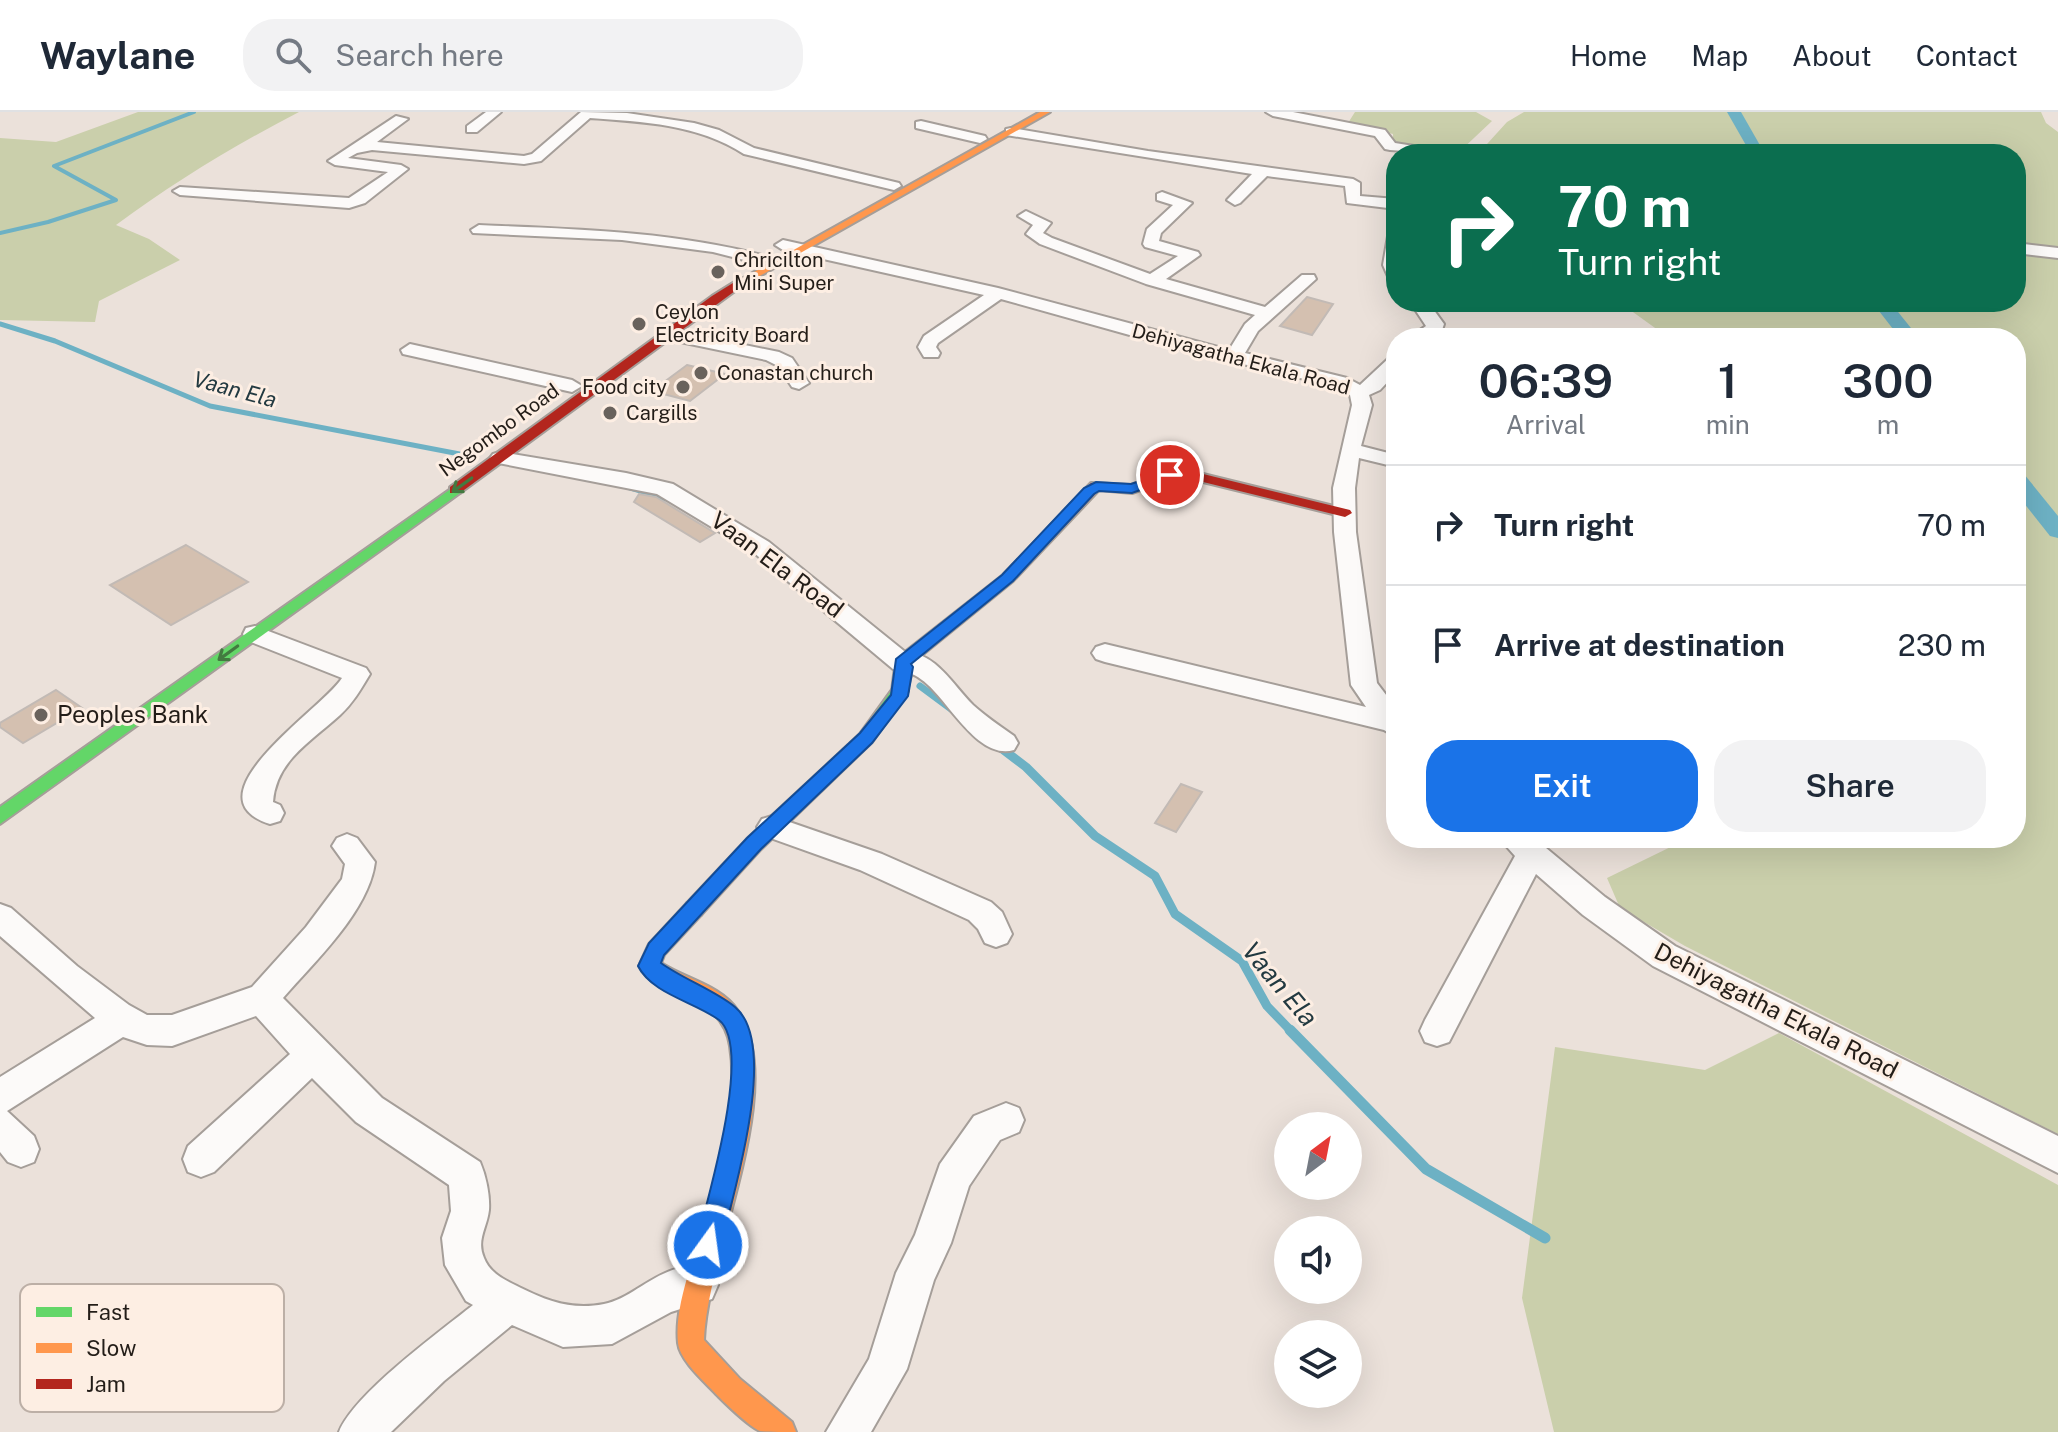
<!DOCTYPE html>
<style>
:root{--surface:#fff;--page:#f2f2f3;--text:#1f2937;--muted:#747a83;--line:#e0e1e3;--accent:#1a73e8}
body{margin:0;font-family:"Public Sans",sans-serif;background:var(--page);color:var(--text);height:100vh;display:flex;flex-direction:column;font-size:30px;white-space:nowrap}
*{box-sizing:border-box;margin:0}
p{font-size:26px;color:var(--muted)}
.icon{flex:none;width:44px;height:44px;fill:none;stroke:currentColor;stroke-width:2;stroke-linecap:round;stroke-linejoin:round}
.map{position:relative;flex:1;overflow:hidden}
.drawer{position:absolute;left:1386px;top:216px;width:640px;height:520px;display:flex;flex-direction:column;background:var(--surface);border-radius:32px;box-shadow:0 8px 32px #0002}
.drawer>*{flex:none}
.top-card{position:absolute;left:1386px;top:32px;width:640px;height:168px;border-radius:32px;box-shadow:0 8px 32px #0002;background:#0b6e4f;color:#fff;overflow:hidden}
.needle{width:52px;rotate:32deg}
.fabs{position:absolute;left:1274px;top:1000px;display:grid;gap:16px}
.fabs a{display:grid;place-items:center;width:88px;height:88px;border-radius:50%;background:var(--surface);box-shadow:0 8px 32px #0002;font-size:40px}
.pin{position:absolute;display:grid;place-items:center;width:68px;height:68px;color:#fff;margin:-34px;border:4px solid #fff;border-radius:50%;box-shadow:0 2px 8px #0007}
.me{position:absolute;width:88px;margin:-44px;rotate:14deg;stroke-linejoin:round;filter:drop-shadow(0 0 6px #0008)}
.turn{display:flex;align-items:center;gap:28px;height:168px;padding:0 40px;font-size:36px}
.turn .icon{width:104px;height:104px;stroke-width:2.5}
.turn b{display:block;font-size:56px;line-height:68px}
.eta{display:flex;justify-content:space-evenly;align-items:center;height:136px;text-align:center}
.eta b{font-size:48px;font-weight:600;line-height:56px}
.cta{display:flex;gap:16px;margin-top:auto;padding:16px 40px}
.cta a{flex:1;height:92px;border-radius:32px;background:var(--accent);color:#fff;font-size:32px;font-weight:600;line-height:92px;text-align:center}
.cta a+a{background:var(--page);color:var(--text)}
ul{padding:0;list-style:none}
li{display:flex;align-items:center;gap:24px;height:120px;padding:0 40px;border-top:2px solid var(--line)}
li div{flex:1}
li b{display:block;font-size:30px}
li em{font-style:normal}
header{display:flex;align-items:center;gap:48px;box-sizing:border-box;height:112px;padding:0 40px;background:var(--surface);border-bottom:2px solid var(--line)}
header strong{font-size:38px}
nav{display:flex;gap:44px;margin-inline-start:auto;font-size:28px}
.search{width:560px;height:72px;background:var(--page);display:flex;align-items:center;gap:20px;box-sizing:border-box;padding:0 28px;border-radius:32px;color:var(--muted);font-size:30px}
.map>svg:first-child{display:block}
.green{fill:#cacfab}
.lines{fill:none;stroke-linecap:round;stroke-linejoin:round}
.stream-far4{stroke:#6db1c4;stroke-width:4}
.stream-far3{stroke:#6db1c4;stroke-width:5}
.stream-far2{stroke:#6db1c4;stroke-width:7}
.stream-far1{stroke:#6db1c4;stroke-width:9}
.stream{stroke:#6db1c4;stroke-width:11}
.canal{fill:#6db1c4;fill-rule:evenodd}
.building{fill:#d4c0b0;stroke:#c2bab5;stroke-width:2}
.street-casing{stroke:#a59e99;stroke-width:4}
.fast-casing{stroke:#a59e99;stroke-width:4}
.slow-casing{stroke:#a59e99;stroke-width:4}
.jam-casing{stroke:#a59e99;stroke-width:4}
.street{fill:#fcfaf9;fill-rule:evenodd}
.fast{fill:#63d668;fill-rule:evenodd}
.slow{fill:#ff974d;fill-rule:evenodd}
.jam{fill:#b3261e;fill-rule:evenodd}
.oneway{stroke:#437a40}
.route{fill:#1a73e8;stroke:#114b97;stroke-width:2}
.poi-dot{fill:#69625c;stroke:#fdeee3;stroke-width:3}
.labels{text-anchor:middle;stroke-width:6;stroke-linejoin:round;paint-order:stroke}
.far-poi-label{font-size:20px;fill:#231d18;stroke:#fdeee3;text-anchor:start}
.far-street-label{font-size:20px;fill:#231d18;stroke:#fdeee3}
.far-water-label{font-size:22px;font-style:italic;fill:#233a41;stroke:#fdeee3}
.street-label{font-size:24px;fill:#231d18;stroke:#fdeee3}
.poi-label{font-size:24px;fill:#231d18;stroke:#fdeee3;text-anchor:start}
.water-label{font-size:26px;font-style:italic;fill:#233a41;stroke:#fdeee3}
.key{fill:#fdeee3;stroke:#bcafa6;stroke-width:2}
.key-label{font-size:22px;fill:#231d18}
</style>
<header>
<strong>Waylane</strong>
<div class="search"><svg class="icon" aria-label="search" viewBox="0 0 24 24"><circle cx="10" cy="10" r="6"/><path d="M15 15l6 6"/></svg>Search here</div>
<nav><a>Home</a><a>Map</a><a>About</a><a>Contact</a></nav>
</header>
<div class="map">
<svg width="2058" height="1320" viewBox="0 0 2058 1320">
<rect width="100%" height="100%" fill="#ebe1da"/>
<g class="green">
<path d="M 138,0 L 299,0 C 235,33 174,70 116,113 L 149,127 L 180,148 L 99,189 L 95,210 L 0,208 L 0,26 L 56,30 Z"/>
<path d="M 1355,0 L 1476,0 L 1492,9 L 1457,42 L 1398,33 L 1393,30 L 1393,22 L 1348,11 Z"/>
<path d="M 1524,0 L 2041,0 L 2046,11 L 2058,20 L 2058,1022 L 1685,834 L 1620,796 L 1607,766 L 1689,726 L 2016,726 L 2016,226 L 1669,226 L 1619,190 L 2016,190 L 2016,42 L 1516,42 L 1487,32 L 1507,10 Z"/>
<path d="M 1779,921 L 2058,1073 L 2058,1320 L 1554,1320 L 1522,1186 L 1555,935 L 1705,958 Z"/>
</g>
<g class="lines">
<path class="stream-far4" d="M 0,121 L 48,110 L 116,88 L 54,54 L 194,0"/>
<path class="stream-far3" d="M 0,212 L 55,229 L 210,294 L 470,344"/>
<g class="stream-far2">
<path d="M 630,375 L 670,387"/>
<path d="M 920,574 L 955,600"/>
</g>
<path class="stream-far1" d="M 997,633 L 1026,655 L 1095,724 L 1155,764 L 1175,802 L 1242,849 L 1267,894 L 1292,920"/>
<path class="stream" d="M 1290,918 L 1426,1057 L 1545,1126"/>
<g class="canal">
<path d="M 1727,0 L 1741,0 L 1765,42 L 1751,42 Z"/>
<path d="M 1872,190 L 1890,190 L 1919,226 L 1900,226 Z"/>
<path d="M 2016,361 L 2024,362 L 2058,404 L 2058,426 L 2050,424 L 2016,381 Z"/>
</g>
</g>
<g class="building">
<path d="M 1307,185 L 1333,192 L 1312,223 L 1280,214 Z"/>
<path d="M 687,253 L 725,262 L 690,289 L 652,279 Z"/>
<path d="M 639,382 L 656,385 L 715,421 L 700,430 L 634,390 Z"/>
<path d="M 186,433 L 248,470 L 171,513 L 110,473 Z"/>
<path d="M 56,578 L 82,596 L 23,631 L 0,615 L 0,611 Z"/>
<path d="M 1181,672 L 1202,680 L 1176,720 L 1155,711 Z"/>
</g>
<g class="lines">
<g class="street-casing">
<g id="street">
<path d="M 486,0 L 501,0 L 477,20 L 467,20 L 467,14 Z"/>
<path d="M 581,0 L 627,1 L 694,11 L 719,18 L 754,36 L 899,71 L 901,74 L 894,78 L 744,42 C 698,12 643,10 590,6 L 541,49 L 524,52 L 372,38 L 357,41 L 348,46 L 401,53 L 408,57 L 365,91 L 349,96 L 180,83 L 173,79 L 180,75 L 349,86 L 388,60 L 335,53 L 328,49 L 396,4 L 408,7 L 377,30 L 524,44 L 532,42 Z"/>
<path d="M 1266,0 L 1293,0 L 1380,17 L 1385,18 L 1395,31 L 1439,38 L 1446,42 L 1390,38 L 1385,37 L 1375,24 L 1273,4 Z"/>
<path d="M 921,9 L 985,24 L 987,27 L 980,31 L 916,16 L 916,10 Z"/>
<path d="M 1011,16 L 1148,39 L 1353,67 L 1360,71 L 1360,84 L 1396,87 L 1396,97 L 1347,91 L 1345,74 L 1267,64 L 1240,91 L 1235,93 L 1227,88 L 1252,62 L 1006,23 L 1006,17 Z"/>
<path d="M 1162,80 L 1192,91 L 1161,121 L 1159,129 L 1198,140 L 1200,143 L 1166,167 L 1265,195 L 1302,163 L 1314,163 L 1316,167 L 1258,219 L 1245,241 L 1347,266 L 1360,273 L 1389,246 L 1396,244 L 1396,261 L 1380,278 L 1369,283 L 1372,293 L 1361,334 L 1396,343 L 1396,355 L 1359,346 L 1355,376 L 1356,420 L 1377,571 L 1396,596 L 1396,625 L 1384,618 L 1105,550 L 1096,547 L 1092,541 L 1096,535 L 1105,532 L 1366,595 L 1351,573 L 1334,420 L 1333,376 L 1352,293 L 1350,283 L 1333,274 L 1169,234 L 1001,187 L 938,231 L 936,235 L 940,241 L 938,245 L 924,245 L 918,235 L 924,224 L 984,183 L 783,138 L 775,133 L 783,128 L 998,176 L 1229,238 L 1245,212 L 1255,203 L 1146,172 L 1040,132 L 1026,122 L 1033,113 L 1018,104 L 1026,99 L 1051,111 L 1043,121 L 1052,126 L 1150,162 L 1178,144 L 1145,135 L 1143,132 L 1147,117 L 1173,93 L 1157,88 L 1157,82 Z"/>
<path d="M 479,113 C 576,117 671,119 766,144 L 768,147 L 760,152 L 713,140 L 622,128 L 473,121 L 471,118 Z"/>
<path d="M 1396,119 L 1396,170 L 1390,169 L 1383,153 L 1388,124 Z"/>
<path d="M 2016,131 L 2058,136 L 2058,146 L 2016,141 Z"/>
<path d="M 1410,190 L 1428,190 L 1444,212 L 1441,221 L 1431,226 L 1408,226 L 1426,214 Z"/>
<path d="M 667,217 L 779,240 L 792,246 L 809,271 L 799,277 L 792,275 L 778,254 L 766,248 L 661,226 L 658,222 Z"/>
<path d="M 410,232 L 572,268 L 582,274 L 572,280 L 403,242 L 401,238 Z"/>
<path d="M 500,340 L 626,361 L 673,372 L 769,430 L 904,539 C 937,542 952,572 973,593 C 985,604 1000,614 1014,624 L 1018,631 L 1014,638 C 977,649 947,585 922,568 C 912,560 904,560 893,557 L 753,440 L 657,382 L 493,350 L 490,346 L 493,342 Z"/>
<path d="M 255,514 L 366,556 L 370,562 C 361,577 353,591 340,603 C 312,629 276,648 273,690 L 280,693 L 284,701 L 280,709 L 270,712 C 184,685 325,595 342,566 L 246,528 L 243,522 L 246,516 Z"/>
<path d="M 772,704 L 882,742 L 991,790 L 1002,800 L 1012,822 L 1007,831 L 996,835 L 985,831 L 978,817 L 969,808 L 860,758 L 762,723 L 757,715 L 762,707 Z"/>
<path d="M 347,722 L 357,726 L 375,750 C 369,799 315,849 283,886 L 382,986 L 480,1050 C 486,1064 490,1083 489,1098 C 487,1116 476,1128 484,1146 C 490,1162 507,1169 521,1176 C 549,1190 573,1198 604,1192 C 638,1186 668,1141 712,1159 L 718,1173 L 712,1187 L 671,1200 L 612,1232 L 563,1235 L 512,1213 L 444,1269 L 391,1320 L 339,1320 C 354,1282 438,1221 473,1193 L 466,1189 L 445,1153 L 442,1126 L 451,1099 L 449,1073 L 356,1010 L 312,966 L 214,1060 L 201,1065 L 188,1060 L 183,1047 L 188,1034 L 290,942 L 256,904 L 172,934 L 147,933 L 123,925 L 7,999 L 34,1024 L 39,1037 L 34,1050 L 21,1055 L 8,1050 L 0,1040 L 0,965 L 95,906 L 0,824 L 0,792 L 11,796 L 77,854 L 129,893 L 147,903 L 172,903 L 252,875 L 306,815 L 342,767 L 345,752 L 332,734 L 337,726 Z"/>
<path d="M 1499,726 L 1534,726 L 1605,785 L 1675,834 L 2058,1024 L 2058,1061 L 1653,854 L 1583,803 L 1536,762 L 1449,930 L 1437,934 L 1425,930 L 1420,919 L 1425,908 L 1515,744 Z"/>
<path d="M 1006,991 L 1019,996 L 1024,1008 L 1019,1020 L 1000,1028 L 969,1074 L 951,1131 L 934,1168 L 907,1257 L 871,1320 L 826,1320 L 869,1247 L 896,1161 L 915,1123 L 940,1052 L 974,1004 Z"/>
</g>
</g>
<g class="fast-casing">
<g id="fast">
<path d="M 455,374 L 460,375 L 460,381 L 0,712 L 0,695 Z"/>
<path d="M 900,573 L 908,579 L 872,630 L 761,737 L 701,803 L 694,805 L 687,803 L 684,797 L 687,791 L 747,727 L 860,622 L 894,575 Z"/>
</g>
</g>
<g class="slow-casing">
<g id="slow">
<path d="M 1040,0 L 1050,0 L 749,170 L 740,168 Z"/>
<path d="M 694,789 L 701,791 L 704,797 L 701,803 L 664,843 L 661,851 C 685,867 721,873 738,899 C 789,976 707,1140 704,1228 L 740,1267 L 792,1310 L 796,1320 C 786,1320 768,1320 760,1319 C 749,1314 727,1293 718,1284 C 706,1271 680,1249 678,1231 C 675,1202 686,1170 694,1142 C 712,1078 741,1002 730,934 C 721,877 656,889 639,854 L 649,832 L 687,791 Z"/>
</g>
</g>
<g class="jam-casing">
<g id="jam">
<path d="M 741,166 L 750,168 L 460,381 L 450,381 L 450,375 L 712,184 Z"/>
<path d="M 1170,359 L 1195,360 L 1350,398 L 1352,401 L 1345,405 L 1195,368 L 1171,367 L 1132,381 L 1099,378 L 1013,469 L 911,552 L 913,555 L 906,583 L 894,583 L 892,579 L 896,547 L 1003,463 L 1091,371 L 1131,373 Z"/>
</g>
</g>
<use href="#street" class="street"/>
<use href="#fast" class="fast"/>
<use href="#slow" class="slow"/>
<use href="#jam" class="jam"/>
</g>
<defs><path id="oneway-shaft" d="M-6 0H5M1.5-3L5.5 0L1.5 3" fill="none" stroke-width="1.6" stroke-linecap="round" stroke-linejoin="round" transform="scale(2)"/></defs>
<g class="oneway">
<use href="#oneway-shaft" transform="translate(462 373) rotate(144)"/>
<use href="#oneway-shaft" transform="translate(228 541) rotate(144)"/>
</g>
<path class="route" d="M 1170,359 L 1177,363 L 1174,366 L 1132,381 L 1099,379 L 1094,382 L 1013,469 L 911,552 L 913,555 L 908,584 L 872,631 L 761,737 L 664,843 L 661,851 C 683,867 716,879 735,895 C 780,932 733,1083 721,1133 L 717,1142 L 708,1146 L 700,1142 L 696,1133 C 706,1092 754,936 719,908 C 695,890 652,882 638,854 L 649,831 L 747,726 L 860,621 L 891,583 L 896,547 L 1002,463 L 1084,376 L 1096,370 L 1131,372 Z"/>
<g class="poi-dot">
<circle cx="718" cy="160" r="8"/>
<circle cx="639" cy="212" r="8"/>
<circle cx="701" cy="261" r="8"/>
<circle cx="683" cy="275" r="8"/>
<circle cx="610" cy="301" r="8"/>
<circle cx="41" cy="603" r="8"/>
</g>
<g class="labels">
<g class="far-poi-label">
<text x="734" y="155">Chricilton<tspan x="734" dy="23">Mini Super</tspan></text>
<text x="655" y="207">Ceylon<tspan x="655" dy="23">Electricity Board</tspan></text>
<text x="717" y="268">Conastan church</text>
<text x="667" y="282" text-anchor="end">Food city</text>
<text x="626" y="308">Cargills</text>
</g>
<g class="far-street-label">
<text transform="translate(1241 247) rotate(15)" y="7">Dehiyagatha Ekala Road</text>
<text transform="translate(499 318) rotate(-36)" y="7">Negombo Road</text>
</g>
<g class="far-water-label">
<text transform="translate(235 277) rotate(15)" y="8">Vaan Ela</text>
</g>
<g class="street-label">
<text transform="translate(777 453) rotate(37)" y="8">Vaan Ela Road</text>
<text transform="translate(1776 899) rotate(27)" y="8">Dehiyagatha Ekala Road</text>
</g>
<g class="poi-label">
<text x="57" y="611">Peoples Bank</text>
</g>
<g class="water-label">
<text transform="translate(1280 872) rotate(50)" y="9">Vaan Ela</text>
</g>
</g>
<rect x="20" y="1172" width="264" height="128" rx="12" class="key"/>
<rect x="36" y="1195" width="36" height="10" fill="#63d668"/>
<rect x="36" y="1231" width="36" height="10" fill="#ff974d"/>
<rect x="36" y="1267" width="36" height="10" fill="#b3261e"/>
<g class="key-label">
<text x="86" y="1208">Fast</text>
<text x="86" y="1244">Slow</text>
<text x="86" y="1280">Jam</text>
</g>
</svg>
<div class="fabs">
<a><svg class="needle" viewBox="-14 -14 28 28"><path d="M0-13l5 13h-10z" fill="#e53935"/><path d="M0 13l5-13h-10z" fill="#747a83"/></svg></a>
<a><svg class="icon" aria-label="sound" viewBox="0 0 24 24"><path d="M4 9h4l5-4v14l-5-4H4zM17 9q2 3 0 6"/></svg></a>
<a><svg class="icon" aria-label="layers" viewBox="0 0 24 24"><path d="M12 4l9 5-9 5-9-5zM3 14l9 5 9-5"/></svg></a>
</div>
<div class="pin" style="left:1170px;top:363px;background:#d93025"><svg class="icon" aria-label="arrive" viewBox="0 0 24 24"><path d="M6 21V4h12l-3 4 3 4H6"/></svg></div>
<svg class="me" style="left:708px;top:1133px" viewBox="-20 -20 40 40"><circle r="17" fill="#1a73e8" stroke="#fff" stroke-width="3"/><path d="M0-11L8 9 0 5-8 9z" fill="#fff"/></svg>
<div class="top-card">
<div class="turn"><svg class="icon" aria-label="right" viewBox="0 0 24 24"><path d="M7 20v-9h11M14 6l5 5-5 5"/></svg><div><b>70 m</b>Turn right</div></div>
</div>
<section class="drawer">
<div class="eta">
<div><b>06:39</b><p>Arrival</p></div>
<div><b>1</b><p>min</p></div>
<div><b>300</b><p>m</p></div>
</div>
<ul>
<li><svg class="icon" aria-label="right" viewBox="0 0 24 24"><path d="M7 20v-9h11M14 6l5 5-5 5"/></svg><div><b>Turn right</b></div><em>70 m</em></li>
<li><svg class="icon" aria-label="arrive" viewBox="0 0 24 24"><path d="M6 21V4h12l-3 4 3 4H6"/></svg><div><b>Arrive at destination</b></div><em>230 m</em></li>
</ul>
<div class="cta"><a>Exit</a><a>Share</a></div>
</section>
</div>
